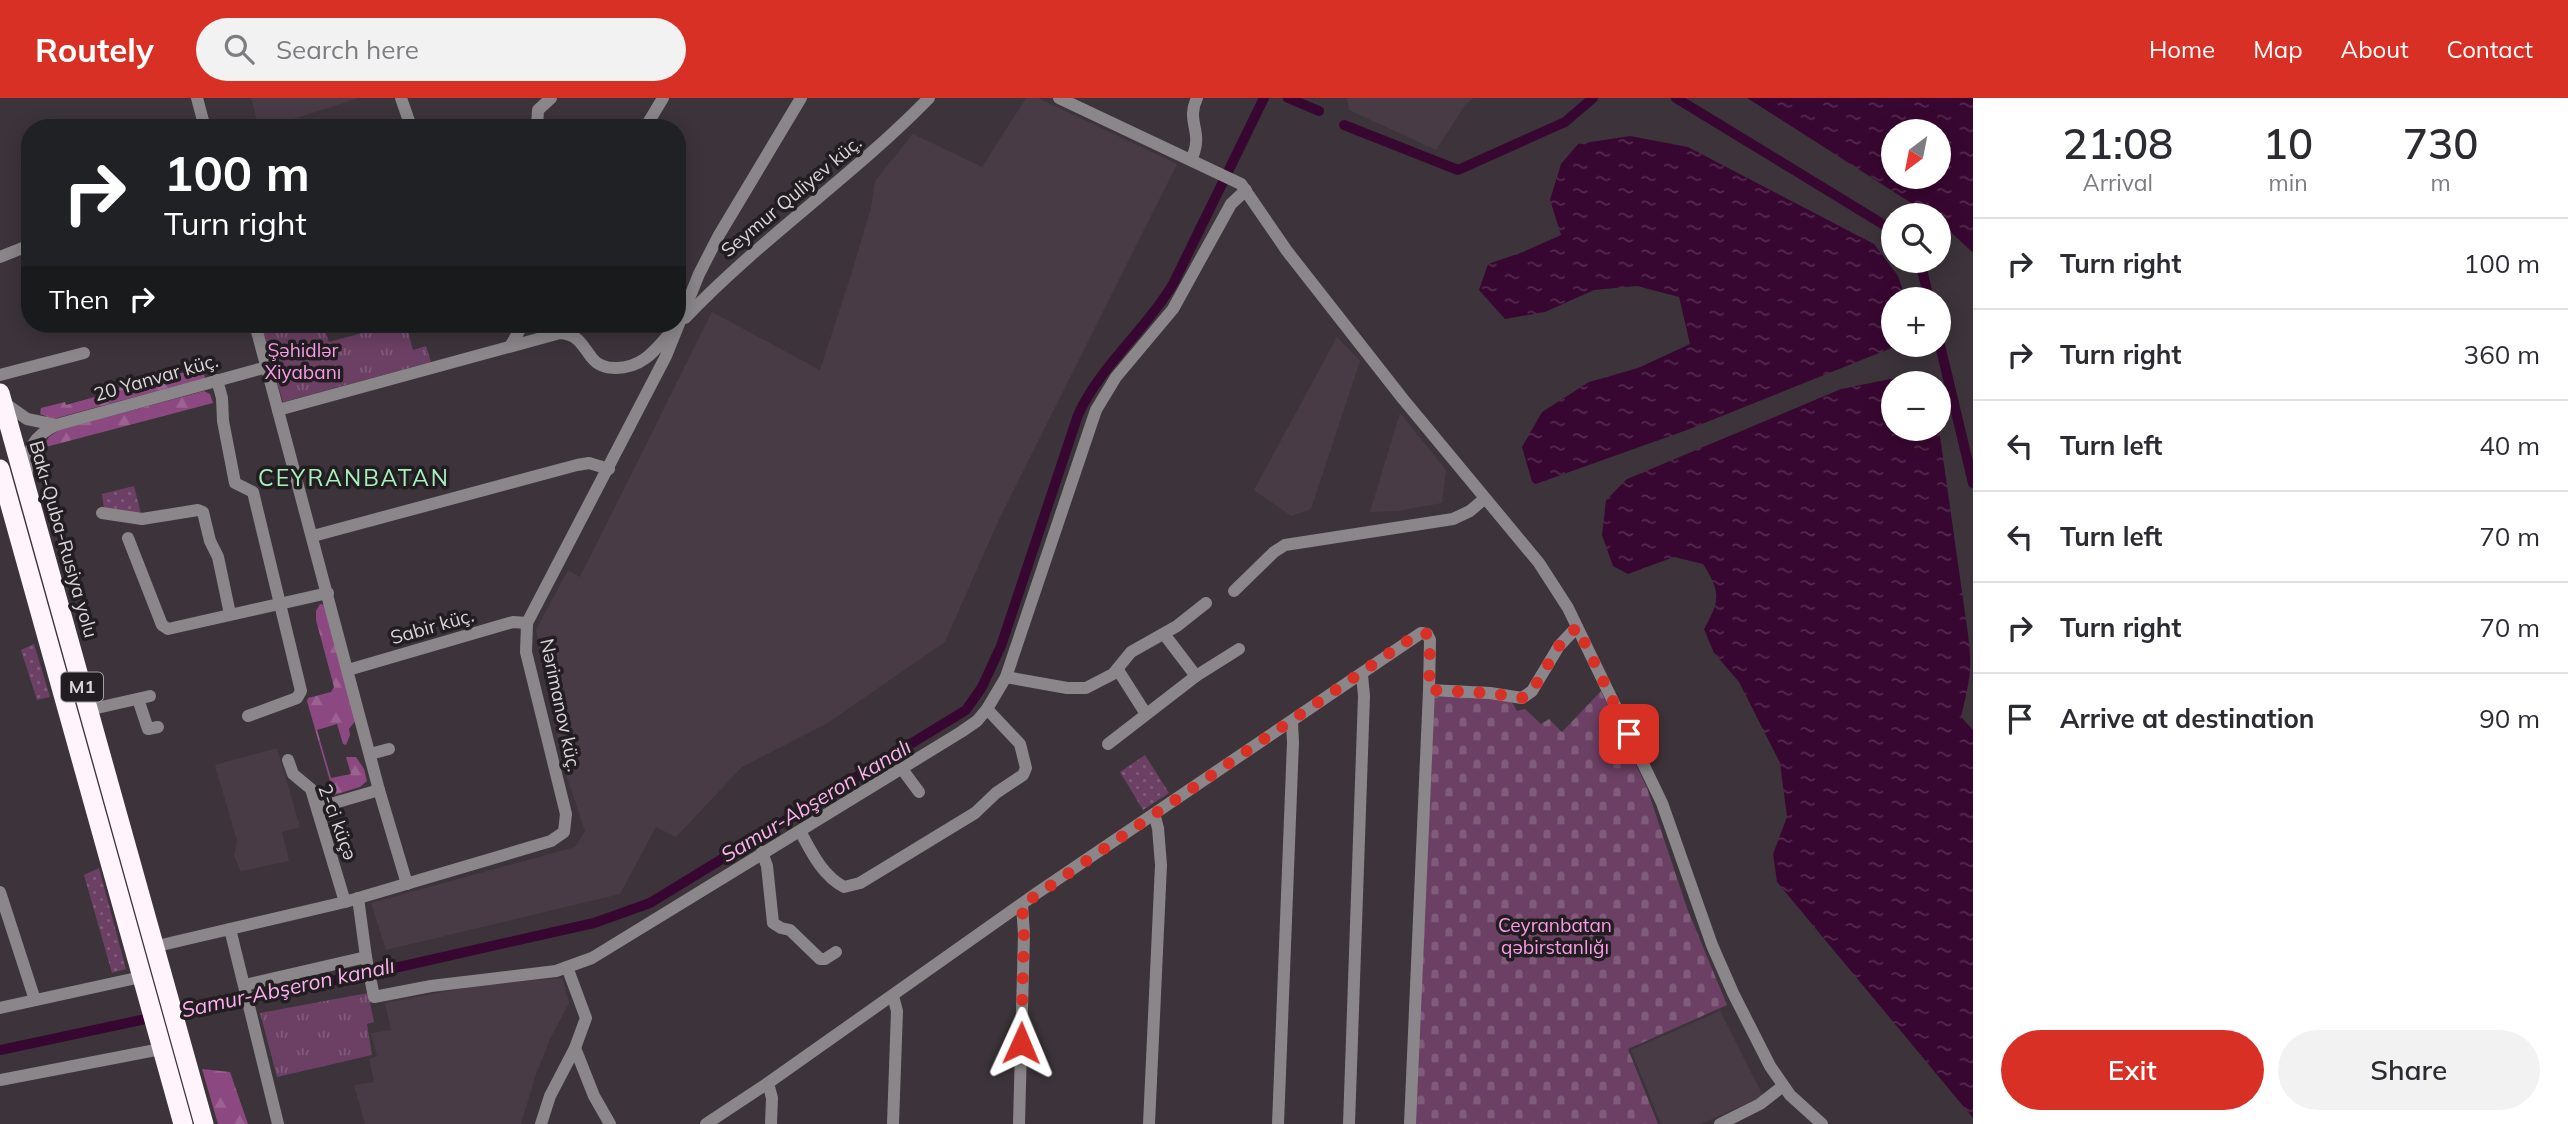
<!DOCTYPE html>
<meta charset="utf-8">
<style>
:root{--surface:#fff;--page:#f2f2f3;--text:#2b2b33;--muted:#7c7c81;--line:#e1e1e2;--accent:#d93025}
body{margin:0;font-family:Mulish,sans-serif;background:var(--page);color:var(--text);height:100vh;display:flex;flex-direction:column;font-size:26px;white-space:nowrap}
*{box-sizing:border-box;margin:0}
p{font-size:23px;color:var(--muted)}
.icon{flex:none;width:38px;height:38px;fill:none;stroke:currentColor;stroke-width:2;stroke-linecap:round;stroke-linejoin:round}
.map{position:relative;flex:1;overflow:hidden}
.details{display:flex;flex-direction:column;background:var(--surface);width:595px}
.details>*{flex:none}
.banner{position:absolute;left:21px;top:21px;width:665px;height:214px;border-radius:28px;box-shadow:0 4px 18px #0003;background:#202124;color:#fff;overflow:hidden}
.needle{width:46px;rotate:212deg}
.controls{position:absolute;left:1881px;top:21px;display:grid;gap:14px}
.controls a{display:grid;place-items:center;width:70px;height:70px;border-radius:50%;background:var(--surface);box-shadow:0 4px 18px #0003;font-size:35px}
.pin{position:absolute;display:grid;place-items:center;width:60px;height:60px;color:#fff;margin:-30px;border-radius:14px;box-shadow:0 4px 10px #0006}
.me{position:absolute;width:77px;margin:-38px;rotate:1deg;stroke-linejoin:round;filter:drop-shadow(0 0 5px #0008)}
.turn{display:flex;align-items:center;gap:24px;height:147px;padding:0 28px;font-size:32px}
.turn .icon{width:91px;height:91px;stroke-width:2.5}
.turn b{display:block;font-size:49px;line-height:60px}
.then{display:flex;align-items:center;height:66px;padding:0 28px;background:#0003;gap:14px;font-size:26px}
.eta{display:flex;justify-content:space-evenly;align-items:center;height:119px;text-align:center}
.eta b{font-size:42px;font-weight:600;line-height:49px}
.action{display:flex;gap:14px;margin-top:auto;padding:14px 28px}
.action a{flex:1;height:80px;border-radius:42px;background:var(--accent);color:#fff;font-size:28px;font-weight:600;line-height:80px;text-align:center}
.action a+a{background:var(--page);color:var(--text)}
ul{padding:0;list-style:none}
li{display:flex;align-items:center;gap:21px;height:91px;padding:0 28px;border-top:2px solid var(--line)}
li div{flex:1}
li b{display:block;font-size:26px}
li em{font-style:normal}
header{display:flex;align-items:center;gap:42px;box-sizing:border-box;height:98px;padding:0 35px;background:var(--accent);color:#fff}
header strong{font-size:33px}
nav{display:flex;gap:38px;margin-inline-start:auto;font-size:24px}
.search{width:490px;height:63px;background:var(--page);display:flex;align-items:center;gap:18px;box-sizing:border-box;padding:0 24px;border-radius:38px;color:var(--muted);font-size:26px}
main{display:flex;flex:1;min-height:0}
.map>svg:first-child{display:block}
.built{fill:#493b46}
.grass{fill:url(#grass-dots)}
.forest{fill:url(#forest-firs)}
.cemetery{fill:url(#cemetery-stones)}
.park{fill:url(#park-tufts)}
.water{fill:url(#water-ripples);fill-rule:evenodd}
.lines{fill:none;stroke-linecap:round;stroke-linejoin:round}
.canal{stroke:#380731;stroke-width:10}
.minor{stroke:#8a8689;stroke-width:12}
.highway{stroke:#fff3fc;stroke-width:19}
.route{stroke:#d93025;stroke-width:12;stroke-dasharray:0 21.6}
.labels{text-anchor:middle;stroke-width:7;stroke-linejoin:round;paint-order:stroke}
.shield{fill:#211d20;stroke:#a39ea2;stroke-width:2}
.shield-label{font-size:18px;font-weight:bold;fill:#dbd5da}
.street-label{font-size:19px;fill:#dbd5da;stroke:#211d20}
.park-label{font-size:19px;fill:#f99be8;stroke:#211d20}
.water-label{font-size:21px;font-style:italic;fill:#fcb0ed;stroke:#211d20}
.quarter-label{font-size:23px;letter-spacing:2px;fill:#a8f0be;stroke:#211d20}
</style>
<header>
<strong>Routely</strong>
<div class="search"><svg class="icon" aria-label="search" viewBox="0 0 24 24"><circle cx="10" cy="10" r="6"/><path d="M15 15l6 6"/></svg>Search here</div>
<nav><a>Home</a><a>Map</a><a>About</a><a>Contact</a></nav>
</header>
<main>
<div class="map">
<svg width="1973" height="1026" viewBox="0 0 1973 1026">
<defs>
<pattern id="grass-dots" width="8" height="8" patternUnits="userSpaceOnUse" patternTransform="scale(1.75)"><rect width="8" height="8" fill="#6c4064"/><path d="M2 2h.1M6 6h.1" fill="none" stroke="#805b7a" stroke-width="1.8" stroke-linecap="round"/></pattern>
<pattern id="forest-firs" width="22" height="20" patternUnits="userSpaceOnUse" patternTransform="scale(1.75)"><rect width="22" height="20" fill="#8c4981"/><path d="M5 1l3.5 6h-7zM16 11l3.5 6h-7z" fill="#9c6292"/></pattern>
<pattern id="cemetery-stones" width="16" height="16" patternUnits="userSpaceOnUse" patternTransform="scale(1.75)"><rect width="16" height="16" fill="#6c4064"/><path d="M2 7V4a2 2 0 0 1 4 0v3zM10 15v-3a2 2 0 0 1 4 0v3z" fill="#805b7a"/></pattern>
<pattern id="park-tufts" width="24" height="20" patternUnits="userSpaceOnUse" patternTransform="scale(1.75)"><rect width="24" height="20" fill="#6c4064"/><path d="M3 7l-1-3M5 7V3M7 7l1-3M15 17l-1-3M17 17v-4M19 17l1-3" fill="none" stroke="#805b7a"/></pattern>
<pattern id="water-ripples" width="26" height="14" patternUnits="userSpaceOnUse" patternTransform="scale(1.75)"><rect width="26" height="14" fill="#380731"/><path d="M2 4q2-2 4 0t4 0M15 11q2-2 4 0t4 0" fill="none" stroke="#542a4e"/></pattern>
</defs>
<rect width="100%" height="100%" fill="#3c343a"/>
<g class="built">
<path d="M 251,0 L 359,0 L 265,30 L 259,30 Z"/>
<path d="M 1026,0 L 1038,0 L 1177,66 L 1000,419 L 945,544 L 826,626 L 742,669 L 676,739 L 656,729 L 620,796 L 386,852 L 371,805 L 575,749 L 585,733 L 564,671 L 536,532 L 568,472 L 580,479 L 712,214 L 820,272 L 852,174 L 871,110 L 875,83 L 913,36 L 982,69 Z"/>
<path d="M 1347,0 L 1473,0 L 1465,7 L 1436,52 L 1349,12 Z"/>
<path d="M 1337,239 L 1360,263 L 1311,411 L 1291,418 L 1254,392 Z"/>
<path d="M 1400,315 L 1446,372 L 1442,405 L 1397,413 L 1370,414 Z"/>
<path d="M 277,650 L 300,729 L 282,734 L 289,763 L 241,773 L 234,758 L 237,743 L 215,667 Z"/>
<path d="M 562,880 L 569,905 L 550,941 L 535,979 L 521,1026 L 365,1026 L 354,987 L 374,984 L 369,961 L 377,958 L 371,935 L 391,932 L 385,905 L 480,887 Z"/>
<path d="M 1720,913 L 1763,998 L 1701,1026 L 1661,1026 L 1631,952 Z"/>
</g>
<g class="grass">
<path d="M 134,388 L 141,416 L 104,411 L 102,396 Z"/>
<path d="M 34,546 L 50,599 L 37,602 L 21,552 Z"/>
<path d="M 1145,657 L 1169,695 L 1143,712 L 1120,674 Z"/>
<path d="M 99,770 L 126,871 L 112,875 L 84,777 Z"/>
</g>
<g class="forest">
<path d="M 203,270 L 205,280 L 53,321 L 40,316 L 41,310 L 65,304 L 66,307 L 109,295 L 109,292 Z"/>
<path d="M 204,293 L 210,296 L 213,305 L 42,350 L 49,339 L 59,332 Z"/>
<path d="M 320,506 L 325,507 L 356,622 L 349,631 L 350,637 L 346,647 L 343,646 L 337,626 L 317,632 L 331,680 L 351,676 L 346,659 L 356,659 L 364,671 L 367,683 L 360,689 L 334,697 L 307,603 L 308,600 L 331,594 L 334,589 L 316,522 L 316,513 Z"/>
<path d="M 202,971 L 230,974 L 248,1026 L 218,1026 Z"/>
</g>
<path class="cemetery" d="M 1601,593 L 1647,690 L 1687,810 L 1727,907 L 1628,951 L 1658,1026 L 1414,1026 L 1432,599 L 1464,597 L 1510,601 L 1517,613 L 1525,611 L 1541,626 L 1549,621 L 1562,634 Z"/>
<g class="park">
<path d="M 260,226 L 323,226 L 329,244 L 395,226 L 406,226 L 413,252 L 426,248 L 431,264 L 283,304 Z"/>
<path d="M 368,895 L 374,924 L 367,926 L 372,957 L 277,979 L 260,915 Z"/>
</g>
<g class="water">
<path d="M 1747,0 L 1973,0 L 1973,155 L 1939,123 L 1939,117 L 1930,117 ZM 1894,33 L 1939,33 L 1939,79 L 1894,79 Z"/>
<path d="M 1630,38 L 1688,49 L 1874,146 L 1898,178 L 1906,201 L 1894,201 L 1894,247 L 1899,247 L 1687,332 L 1533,387 L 1522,349 L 1542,314 L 1589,284 L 1638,270 L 1690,246 L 1679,199 L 1637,188 L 1594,192 L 1545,214 L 1505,221 L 1479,192 L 1488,166 L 1523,154 L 1561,137 L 1550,102 L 1561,66 L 1578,46 Z"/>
<path d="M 1890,281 L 1916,285 L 1894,285 L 1894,331 L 1939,331 L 1968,536 C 1973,573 1969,584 1961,619 L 1973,632 L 1973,1020 L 1777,784 L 1773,756 L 1787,719 L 1780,665 L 1739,584 L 1714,555 L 1704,531 C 1720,503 1721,494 1703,466 L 1674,459 L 1628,476 L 1613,468 L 1602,437 L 1606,402 L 1627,381 L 1841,291 Z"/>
</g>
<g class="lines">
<g class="canal">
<path d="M 1288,0 L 1319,13"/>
<path d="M 1676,0 L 1894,133"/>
<path d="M 1344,27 L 1458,72 L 1565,24 L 1593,0"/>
<path d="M 1920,163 L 1929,201"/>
<path d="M 1939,243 L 1973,385"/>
<path d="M 170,916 L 399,869 L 594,825 L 650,805 L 966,612 L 982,589 L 1001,548 L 1078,317 C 1101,267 1145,233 1173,186 L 1264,0"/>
<path d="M 0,952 L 155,919"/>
</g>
<g class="minor">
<path d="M 197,0 L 205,30"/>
<path d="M 401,0 L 409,23 L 413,30"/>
<path d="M 1059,0 L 1241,86 L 1287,153 L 1403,301 L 1539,465 L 1568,510 L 1662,705 L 1712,847 L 1733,895 L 1770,968 L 1790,997 L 1822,1026"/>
<path d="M 537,30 L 538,12 L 551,0"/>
<path d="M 645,30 L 663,0"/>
<path d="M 1191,62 C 1205,33 1185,25 1197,0"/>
<path d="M 0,159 L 30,147"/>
<path d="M 685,220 C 760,141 852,79 929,0"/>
<path d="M 255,226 L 379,692 L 407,786"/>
<path d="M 511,247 L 523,226"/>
<path d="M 0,277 L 84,255"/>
<path d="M 217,282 L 222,300 L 223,323 L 235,385 L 253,394 L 301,593 L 297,600 L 248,618"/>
<path d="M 3,304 L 27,321 L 56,327"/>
<path d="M 278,312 L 560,235 C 579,237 581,246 592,260 C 598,268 606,270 616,270 C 643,270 655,252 672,233"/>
<path d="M 27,374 C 28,349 34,338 56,327 L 267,269"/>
<path d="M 102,415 L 142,421 L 198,412 L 203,414 L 210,443 L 218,459 L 230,516"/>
<path d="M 313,438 L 577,367 L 589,365 L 609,371"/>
<path d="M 128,440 L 162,527 L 168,531 L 328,495"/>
<path d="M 1234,493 L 1274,454 L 1285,447 L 1453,421 L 1470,413 L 1484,401"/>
<path d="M 1164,536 L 1196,578"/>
<path d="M 348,572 L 513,524 L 527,525"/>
<path d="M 1118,572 L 1146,616"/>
<path d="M 1006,579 L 1067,590 L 1086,590 L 1113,576 L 1131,554 L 1177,528 L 1206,505"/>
<path d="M 138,601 L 148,631 L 158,629"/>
<path d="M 88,612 L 150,598"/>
<path d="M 1108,646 L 1196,578 L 1239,551"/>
<path d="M 370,656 L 389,651"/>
<path d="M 288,662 L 293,676 L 311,691 L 345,804"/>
<path d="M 902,671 L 919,694"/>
<path d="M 317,710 L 379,692"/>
<path d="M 800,733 C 812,755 822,777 844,789 L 860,785 L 975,715 L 996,695 L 1023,677 L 1026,670 L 1020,646 L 987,611"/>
<path d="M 762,754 L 767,768 L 773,825 L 781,830 L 790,832 L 820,861 L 825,861 L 836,854"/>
<path d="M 0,794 L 35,902"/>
<path d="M 358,800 L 366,859 L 374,899 L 431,888 L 556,873 L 592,860 L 961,634 L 977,623 L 987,611 L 1006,579 L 1096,312 L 1116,279 L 1173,211 L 1231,106 L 1246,92"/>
<path d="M 230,831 L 278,1026"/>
<path d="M 153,849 L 345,804 L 551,743 L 564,734 L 566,716 L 526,554 L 527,525 L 666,258 L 699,176 L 719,137 L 801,0"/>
<path d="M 245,887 L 366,859"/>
<path d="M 0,910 L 141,879"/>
<path d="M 575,950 L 594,998 L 610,1026"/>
<path d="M 0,982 L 161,951"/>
<path d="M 768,985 L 772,1000 L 771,1026"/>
<path d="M 541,1026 L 550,998 L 575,950 L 586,920 L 567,869"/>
<path d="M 706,1026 L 768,985 L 1037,795 L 1421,535 L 1427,536 L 1430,542 L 1429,592"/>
<path d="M 893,1026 L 897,913 L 893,898"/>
<path d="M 1019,1026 L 1024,836 L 1022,807"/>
<path d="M 1149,1026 L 1161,767 L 1158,730 L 1154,716"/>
<path d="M 1278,1026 L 1293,644 L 1292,624"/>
<path d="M 1349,1026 L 1364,598 L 1362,577"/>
<path d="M 1410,1026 L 1429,592 L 1490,595 L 1522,600 L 1532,593 L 1559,548 L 1577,529"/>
<path d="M 1720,1026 L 1760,1006 L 1783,988"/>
</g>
<g class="highway">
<path d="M 0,295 L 204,1026"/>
<path d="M 0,371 L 183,1026"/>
</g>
</g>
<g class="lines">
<path class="route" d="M 1021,945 L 1024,836 L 1022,807 L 1413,539 L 1421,535 L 1427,536 L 1430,542 L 1429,592 L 1490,595 L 1522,600 L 1532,593 L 1559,548 L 1577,529 L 1629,636"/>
</g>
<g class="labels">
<rect class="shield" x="61" y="574.5" width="42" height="29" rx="5"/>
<g class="shield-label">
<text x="82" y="595">M1</text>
</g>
<g class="street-label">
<text transform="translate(791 98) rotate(-40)" y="7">Seymur Quliyev küç.</text>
<text transform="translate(156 279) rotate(-16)" y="7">20 Yanvar küç.</text>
<text transform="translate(64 441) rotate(74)" y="7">Bakı-Quba-Rusiya yolu</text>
<text transform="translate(432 528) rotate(-16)" y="7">Sabir küç.</text>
<text transform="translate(561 607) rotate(78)" y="7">Nərimanov küç.</text>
<text transform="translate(338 724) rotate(70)" y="7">2-ci küçə</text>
</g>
<g class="park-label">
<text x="303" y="259">Şəhidlər<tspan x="303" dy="22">Xiyabanı</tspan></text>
<text x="1555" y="834">Ceyranbatan<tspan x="1555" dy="22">qəbirstanlığı</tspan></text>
</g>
<g class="water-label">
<text transform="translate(816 703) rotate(-31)" y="7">Samur-Abşeron kanalı</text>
<text transform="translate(288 890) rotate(-12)" y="7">Samur-Abşeron kanalı</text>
</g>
<g class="quarter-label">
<text x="354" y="388">CEYRANBATAN</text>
</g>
</g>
</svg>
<div class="controls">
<a><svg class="needle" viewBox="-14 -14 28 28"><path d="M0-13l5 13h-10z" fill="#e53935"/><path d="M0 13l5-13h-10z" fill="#7c7c81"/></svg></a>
<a><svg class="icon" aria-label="search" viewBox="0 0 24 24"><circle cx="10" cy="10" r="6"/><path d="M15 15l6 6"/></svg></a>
<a>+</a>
<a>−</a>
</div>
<div class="pin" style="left:1629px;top:636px;background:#d93025"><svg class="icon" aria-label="arrive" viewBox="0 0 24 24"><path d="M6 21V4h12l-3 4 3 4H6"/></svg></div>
<svg class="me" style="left:1021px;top:945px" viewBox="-20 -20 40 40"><path d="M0-17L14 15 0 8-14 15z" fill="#d93025" stroke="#fff" stroke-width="4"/></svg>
<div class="banner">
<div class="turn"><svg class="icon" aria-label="right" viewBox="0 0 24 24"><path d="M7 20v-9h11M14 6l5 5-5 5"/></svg><div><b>100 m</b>Turn right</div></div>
<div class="then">Then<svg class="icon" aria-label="right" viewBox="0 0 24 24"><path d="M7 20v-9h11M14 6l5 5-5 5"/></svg></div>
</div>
</div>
<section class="details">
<div class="eta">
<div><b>21:08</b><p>Arrival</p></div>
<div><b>10</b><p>min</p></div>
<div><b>730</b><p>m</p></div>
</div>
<ul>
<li><svg class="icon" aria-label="right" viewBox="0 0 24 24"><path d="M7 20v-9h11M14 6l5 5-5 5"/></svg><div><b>Turn right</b></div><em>100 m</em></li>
<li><svg class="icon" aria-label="right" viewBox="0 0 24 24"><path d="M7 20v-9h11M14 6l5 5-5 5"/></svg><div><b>Turn right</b></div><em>360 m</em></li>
<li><svg class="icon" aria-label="left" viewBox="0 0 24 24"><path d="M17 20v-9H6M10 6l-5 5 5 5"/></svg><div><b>Turn left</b></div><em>40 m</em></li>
<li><svg class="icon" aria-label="left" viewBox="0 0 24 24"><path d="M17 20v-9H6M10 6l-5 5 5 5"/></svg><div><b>Turn left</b></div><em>70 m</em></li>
<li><svg class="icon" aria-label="right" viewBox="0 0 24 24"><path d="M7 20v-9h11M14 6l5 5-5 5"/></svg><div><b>Turn right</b></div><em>70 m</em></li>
<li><svg class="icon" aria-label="arrive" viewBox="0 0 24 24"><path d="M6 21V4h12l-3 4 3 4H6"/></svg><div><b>Arrive at destination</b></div><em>90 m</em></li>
</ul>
<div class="action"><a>Exit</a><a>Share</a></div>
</section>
</main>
